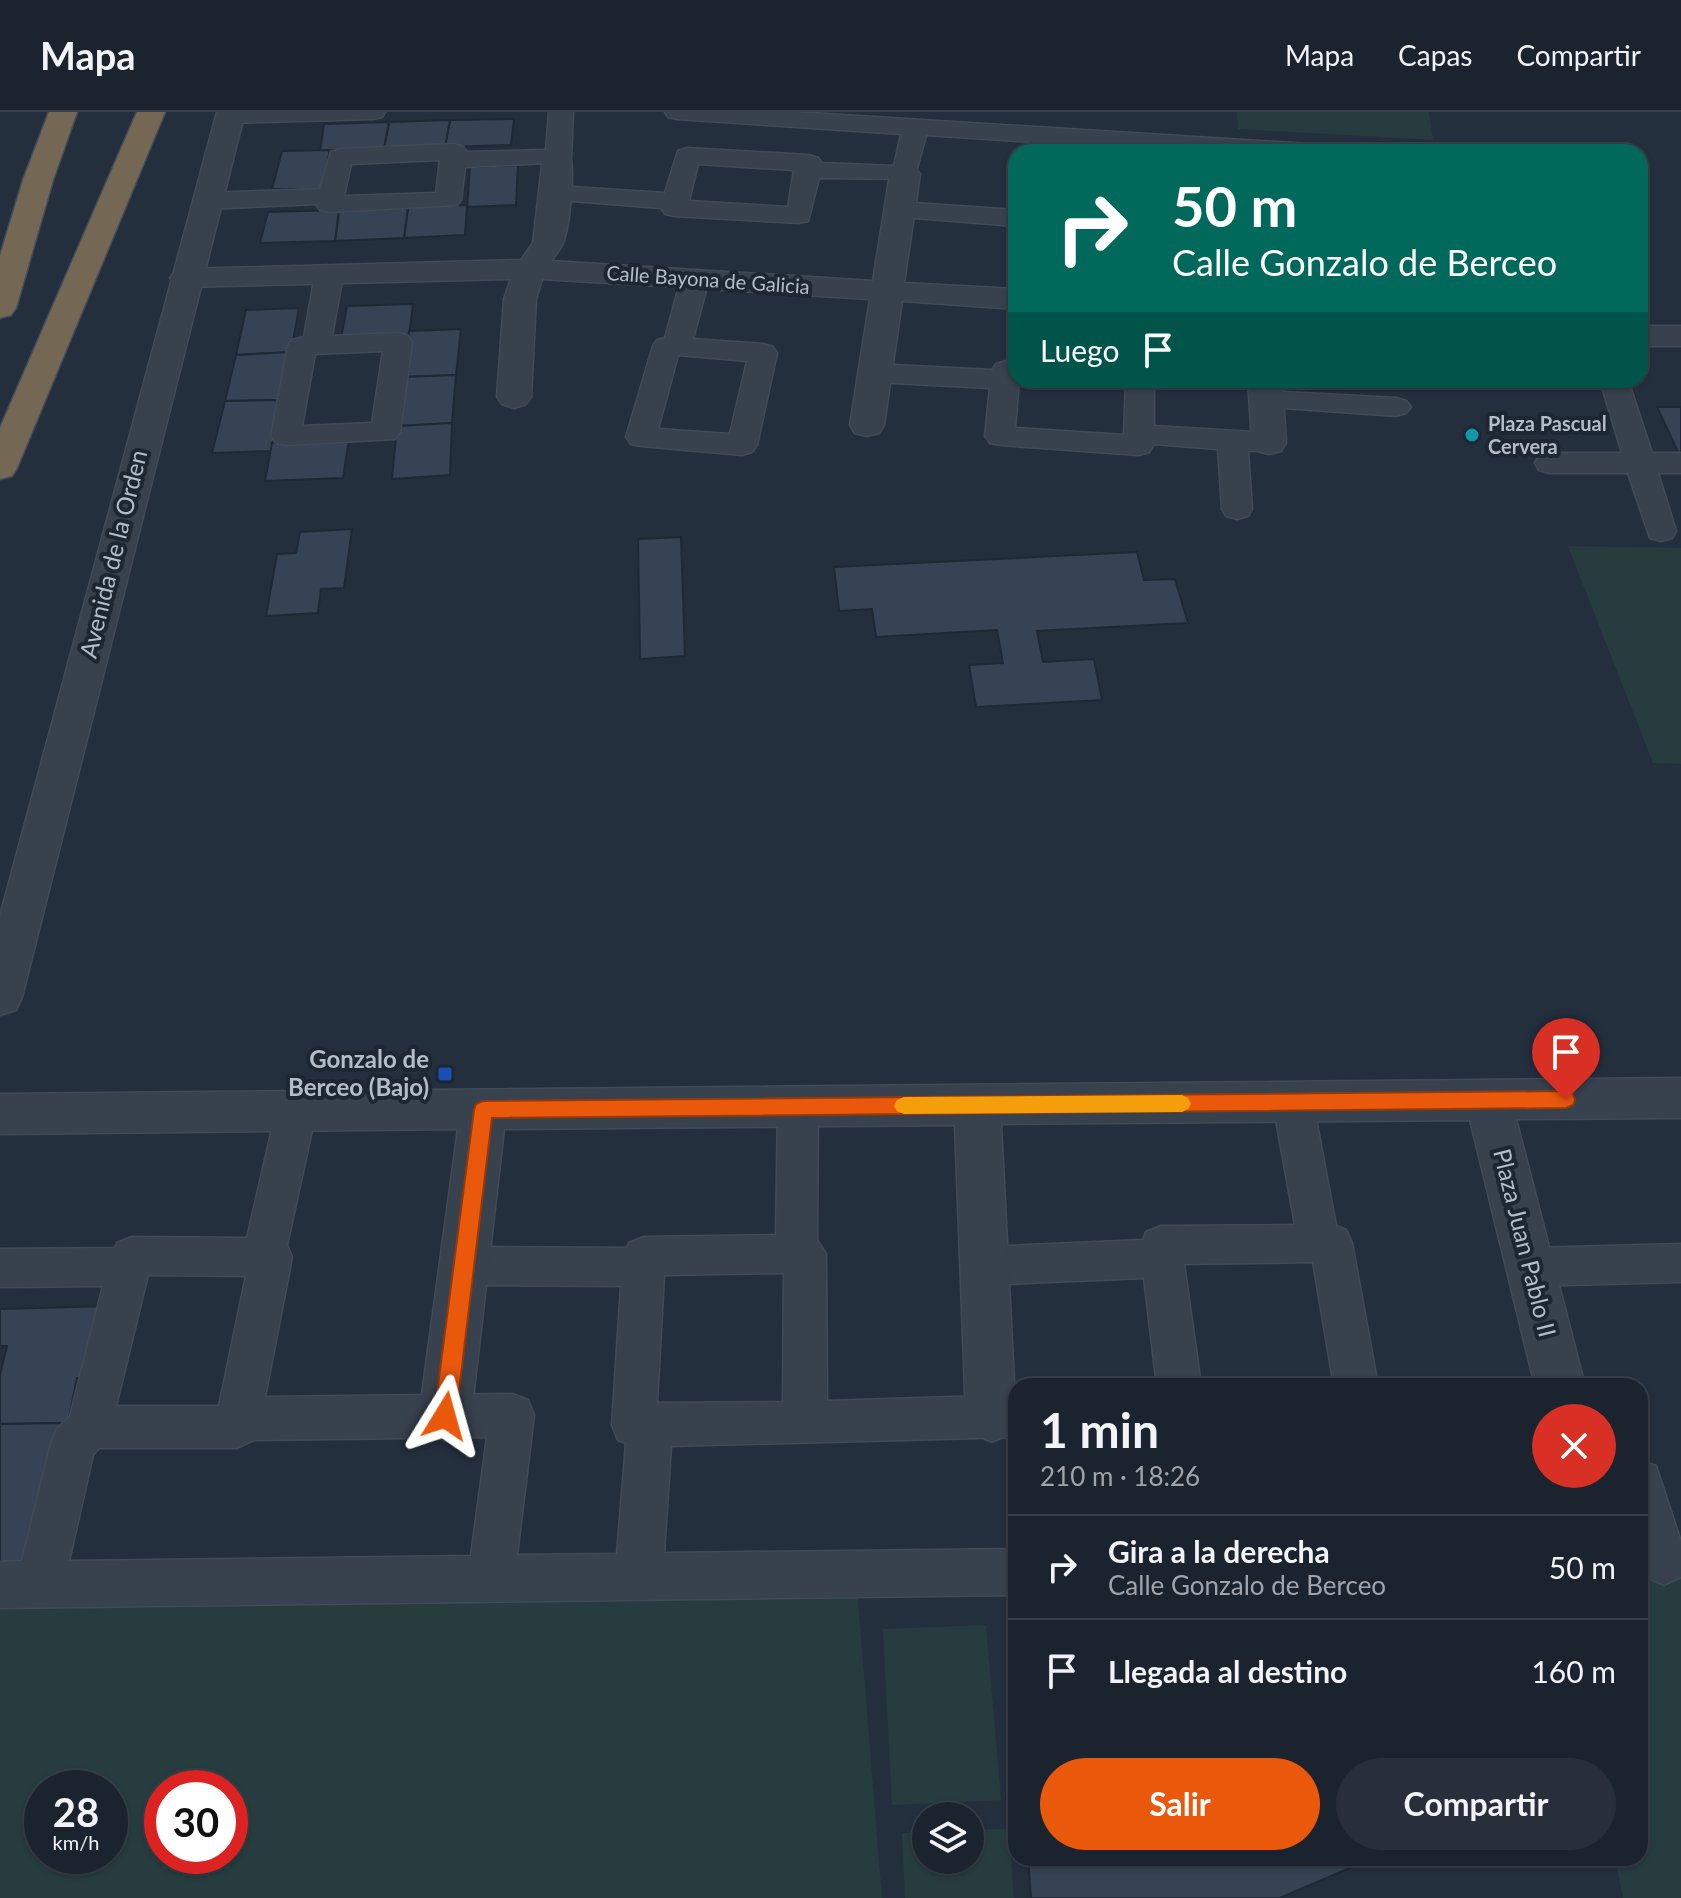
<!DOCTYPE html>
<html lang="es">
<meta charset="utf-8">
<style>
:root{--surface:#1b232e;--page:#282f3a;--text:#f1f3f6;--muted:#a0a4aa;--line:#39404a;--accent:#ea580c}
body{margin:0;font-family:Lato,sans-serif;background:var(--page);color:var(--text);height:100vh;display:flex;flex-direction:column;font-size:30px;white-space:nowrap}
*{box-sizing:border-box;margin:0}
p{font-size:26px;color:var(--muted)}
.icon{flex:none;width:44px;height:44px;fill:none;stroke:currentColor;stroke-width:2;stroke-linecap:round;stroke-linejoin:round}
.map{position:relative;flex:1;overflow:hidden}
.sheet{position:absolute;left:1008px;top:1266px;width:640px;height:488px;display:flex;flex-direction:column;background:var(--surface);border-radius:24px;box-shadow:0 2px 6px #0004,0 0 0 2px var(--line)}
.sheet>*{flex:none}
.guide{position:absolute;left:1008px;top:32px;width:640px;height:244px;border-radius:24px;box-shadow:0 2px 6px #0004,0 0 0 2px var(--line);background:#00695c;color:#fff;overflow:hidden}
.tools{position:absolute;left:912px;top:1690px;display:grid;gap:16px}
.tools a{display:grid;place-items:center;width:72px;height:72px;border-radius:50%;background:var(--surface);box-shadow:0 2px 6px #0004,0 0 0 2px var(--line);font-size:40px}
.speed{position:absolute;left:24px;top:1658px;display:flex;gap:16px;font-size:40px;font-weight:700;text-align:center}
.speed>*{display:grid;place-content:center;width:104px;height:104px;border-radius:50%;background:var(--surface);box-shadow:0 2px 6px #0004,0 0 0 2px var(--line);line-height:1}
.speed small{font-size:20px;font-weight:400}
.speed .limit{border:12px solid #d22;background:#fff;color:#111}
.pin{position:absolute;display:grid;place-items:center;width:68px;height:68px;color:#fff;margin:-82px -34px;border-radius:50% 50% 50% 0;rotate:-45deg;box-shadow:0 0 8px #0007}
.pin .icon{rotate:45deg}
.me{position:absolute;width:88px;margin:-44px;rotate:8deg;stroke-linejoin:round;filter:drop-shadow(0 0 6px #0008)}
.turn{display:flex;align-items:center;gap:28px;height:168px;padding:0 32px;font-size:36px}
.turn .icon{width:104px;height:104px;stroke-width:2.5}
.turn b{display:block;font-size:56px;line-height:68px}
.then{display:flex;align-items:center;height:76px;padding:0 32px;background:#0003;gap:16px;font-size:30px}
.round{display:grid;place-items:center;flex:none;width:84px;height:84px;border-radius:42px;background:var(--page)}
.summary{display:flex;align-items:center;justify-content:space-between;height:136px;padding:0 32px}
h1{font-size:48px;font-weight:700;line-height:60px}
.primary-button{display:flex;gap:16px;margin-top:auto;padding:16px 32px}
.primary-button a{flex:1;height:92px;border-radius:48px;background:var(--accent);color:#fff;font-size:32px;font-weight:700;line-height:92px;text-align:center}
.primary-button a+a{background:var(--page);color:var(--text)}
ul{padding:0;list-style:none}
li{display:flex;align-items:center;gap:24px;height:104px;padding:0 32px;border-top:2px solid var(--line)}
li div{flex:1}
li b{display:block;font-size:30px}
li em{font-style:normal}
header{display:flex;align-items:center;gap:48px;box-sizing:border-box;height:112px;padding:0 40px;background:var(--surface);border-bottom:2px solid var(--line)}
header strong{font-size:38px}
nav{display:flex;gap:44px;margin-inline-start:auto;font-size:28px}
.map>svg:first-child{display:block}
.green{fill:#263c3f;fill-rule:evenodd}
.building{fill:#364354;stroke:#1f2835;stroke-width:2}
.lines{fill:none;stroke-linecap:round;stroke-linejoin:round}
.pedestrian-casing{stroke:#414a57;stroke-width:3}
.minor-casing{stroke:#414a57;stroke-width:3}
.tertiary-casing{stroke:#414a57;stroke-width:3}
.motorway-casing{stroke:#434c59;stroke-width:3}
.pedestrian{fill:#38414e;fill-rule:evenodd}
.minor{fill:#38414e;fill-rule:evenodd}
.tertiary{fill:#38414e;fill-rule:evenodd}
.motorway{fill:#746855;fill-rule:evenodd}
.route{fill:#ea580c;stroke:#983908;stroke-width:2}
.slow{fill:#f59e0b}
.culture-dot{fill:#0f9aa8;stroke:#1d2633;stroke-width:3}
.transit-dot{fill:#1a4fb4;stroke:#1d2633;stroke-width:3}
.labels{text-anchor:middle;stroke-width:8;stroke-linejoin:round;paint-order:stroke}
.far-street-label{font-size:20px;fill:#b4bcc9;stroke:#1d2633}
.far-poi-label{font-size:20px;font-weight:bold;fill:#b4bcc9;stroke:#1d2633;text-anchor:start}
.street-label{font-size:24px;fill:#b4bcc9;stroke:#1d2633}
.poi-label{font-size:24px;font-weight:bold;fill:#b4bcc9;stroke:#1d2633;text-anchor:end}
</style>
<header>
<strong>Mapa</strong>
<nav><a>Mapa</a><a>Capas</a><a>Compartir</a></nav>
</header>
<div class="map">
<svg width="1681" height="1786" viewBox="0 0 1681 1786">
<rect width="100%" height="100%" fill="#242f3e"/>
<g class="green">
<path d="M 1237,0 L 1429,0 L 1433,28 L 1238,17 Z"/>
<path d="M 1568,434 L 1681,436 L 1681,652 L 1653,651 Z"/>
<path d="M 1640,1455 L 1681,1455 L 1681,1786 L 1623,1786 L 1615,1746 L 1640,1746 Z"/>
<path d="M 856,1464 L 882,1786 L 0,1786 L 0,1488 ZM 42,1676 L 110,1676 L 110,1744 L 42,1744 ZM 162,1676 L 230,1676 L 230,1744 L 162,1744 Z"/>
<path d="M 986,1513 L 1001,1688 L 892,1693 L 883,1517 Z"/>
<path d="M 1009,1717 L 1014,1786 L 905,1786 L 902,1721 L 926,1720 L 926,1748 L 970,1748 L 970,1718 Z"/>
</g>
<g class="building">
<path d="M 514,7 L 511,33 L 445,35 L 450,8 Z"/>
<path d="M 450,8 L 445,35 L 384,36 L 389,10 Z"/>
<path d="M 389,10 L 384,36 L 320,39 L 324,12 Z"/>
<path d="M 330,38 L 322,77 L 272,77 L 282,39 Z"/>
<path d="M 518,53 L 516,93 L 467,95 L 470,55 Z"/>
<path d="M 467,93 L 465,123 L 404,126 L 408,95 Z"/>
<path d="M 408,95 L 404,126 L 335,129 L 339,98 Z"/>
<path d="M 339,98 L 335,129 L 260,131 L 268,100 Z"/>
<path d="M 413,192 L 409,225 L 341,227 L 347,194 Z"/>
<path d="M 299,196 L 291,240 L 236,243 L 246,198 Z"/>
<path d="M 461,217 L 456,263 L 403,265 L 409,219 Z"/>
<path d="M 291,240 L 282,288 L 225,289 L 236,243 Z"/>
<path d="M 456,263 L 452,311 L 397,314 L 403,265 Z"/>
<path d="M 282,288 L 271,339 L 212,341 L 225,289 Z"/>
<path d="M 1657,295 L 1681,295 L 1681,342 L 1679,342 Z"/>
<path d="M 452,311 L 450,363 L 392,367 L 397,314 Z"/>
<path d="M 349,328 L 343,366 L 265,369 L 272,331 Z"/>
<path d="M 352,417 L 344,476 L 321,477 L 318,501 L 266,504 L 277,442 L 296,441 L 300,420 Z"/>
<path d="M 681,425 L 685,544 L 640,547 L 638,427 Z"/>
<path d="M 1137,440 L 1144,468 L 1175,467 L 1188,511 L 1037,519 L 1043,550 L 1094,547 L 1102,588 L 976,595 L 969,553 L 1003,551 L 997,518 L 876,525 L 872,497 L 839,499 L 834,455 Z"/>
<path d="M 110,1194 L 94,1266 L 77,1266 L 68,1311 L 0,1312 L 0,1263 L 7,1234 L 0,1234 L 0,1197 Z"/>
<path d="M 68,1311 L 33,1455 L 0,1456 L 0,1312 Z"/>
<path d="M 1028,1746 L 1373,1746 L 1280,1786 L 1031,1786 Z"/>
</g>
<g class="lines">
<g class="pedestrian-casing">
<g id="pedestrian">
<path d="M 220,0 L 385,0 L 382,5 L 373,7 L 230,11 L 221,9 L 218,4 Z"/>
<path d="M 549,0 L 573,0 L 571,45 L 567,50 L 465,55 L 461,88 L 457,93 L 329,100 L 320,98 L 316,92 L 208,97 L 199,95 L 195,89 L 199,83 L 208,81 L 320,77 L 331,40 L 340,37 L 454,32 L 463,35 L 467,40 L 546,38 ZM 440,48 L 436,81 L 344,84 L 351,52 Z"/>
<path d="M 665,0 L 794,0 L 1310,32 L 1319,35 L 1323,40 L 1191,40 L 926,23 L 914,67 L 819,66 L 808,109 L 799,111 L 674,104 L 665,102 L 661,96 L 547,87 L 543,82 L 547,77 L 556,74 L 665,81 L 678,39 L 687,36 L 809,43 L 818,46 L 822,51 L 894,54 L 901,22 L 677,7 L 668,5 ZM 698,52 L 794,58 L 788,95 L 689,89 Z"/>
<path d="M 899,90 L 1016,98 L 1016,114 L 890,104 L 886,98 L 890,92 Z"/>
<path d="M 329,155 L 339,157 L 343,163 L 332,224 L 398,221 L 408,224 L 412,230 L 400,320 L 395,327 L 286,333 L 276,331 L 271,324 L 288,234 L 292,228 L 304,225 L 315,163 L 319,157 ZM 383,239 L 372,311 L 302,314 L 315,242 Z"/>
<path d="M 695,159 L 705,161 L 709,167 L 693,227 L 763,232 L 773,235 L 777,241 L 757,333 L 752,340 L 742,343 L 641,334 L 631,332 L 626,325 L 653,234 L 657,228 L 665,226 L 681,167 L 685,161 ZM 678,243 L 747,249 L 730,322 L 658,317 Z"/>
<path d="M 1006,249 L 1016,250 L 1016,268 L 1019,268 L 1015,316 L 1124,323 L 1126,268 L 1154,268 L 1154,314 L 1269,321 L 1279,324 L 1284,331 L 1279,338 L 1248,339 L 1252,397 L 1248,404 L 1237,407 L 1226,404 L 1222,397 L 1218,337 L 1154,332 L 1149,340 L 1139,343 L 1000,333 L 990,331 L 985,324 L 990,276 L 874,270 L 864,267 L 860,261 L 864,255 L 874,252 L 992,258 L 996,252 Z"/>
<path d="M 1600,268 L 1628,268 L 1652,341 L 1681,341 L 1681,361 L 1658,361 L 1676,419 L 1672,426 L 1661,429 L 1650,426 L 1628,361 L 1550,361 L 1539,358 L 1535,351 L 1539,344 L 1550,341 L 1622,341 Z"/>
<path d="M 1266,279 L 1396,286 L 1406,289 L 1411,295 L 1406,301 L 1396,304 L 1256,294 L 1252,288 L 1256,282 Z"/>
<path d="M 1293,974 L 1307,979 L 1313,991 L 1336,1114 L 1346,1118 L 1352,1131 L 1378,1274 L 1334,1274 L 1313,1150 L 1184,1152 L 1201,1274 L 1157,1274 L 1144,1166 L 984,1173 L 969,1168 L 963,1154 L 969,1140 L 984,1135 L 1143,1128 L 1146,1120 L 1161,1114 L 1295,1113 L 1273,991 L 1279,979 Z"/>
<path d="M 798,978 L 812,983 L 818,995 L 817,1128 L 826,1142 L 827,1289 L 1016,1283 L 1016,1325 L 671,1334 L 664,1441 L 1016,1437 L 1016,1483 L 0,1496 L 0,1450 L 22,1449 L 51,1332 L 57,1317 L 70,1304 L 103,1174 L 0,1175 L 0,1137 L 115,1136 L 117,1131 L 132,1125 L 247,1126 L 276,1000 L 282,988 L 296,983 L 310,988 L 316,1000 L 287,1133 L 292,1145 L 265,1285 L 512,1282 L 528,1288 L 534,1303 L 517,1443 L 617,1442 L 626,1331 L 618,1328 L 612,1313 L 621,1174 L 465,1173 L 450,1168 L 444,1154 L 450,1140 L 465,1135 L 627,1136 L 629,1131 L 644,1125 L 776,1123 L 778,995 L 784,983 ZM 784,1161 L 783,1290 L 657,1291 L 664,1163 ZM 148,1163 L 246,1164 L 219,1294 L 116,1294 ZM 487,1325 L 471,1444 L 69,1449 L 93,1343 L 99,1336 L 237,1336 L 254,1328 Z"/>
<path d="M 1681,1132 L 1681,1170 L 1530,1174 L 1515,1169 L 1509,1155 L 1515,1141 L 1530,1136 Z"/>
<path d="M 1640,1348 L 1656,1354 L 1681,1430 L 1681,1465 L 1664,1473 L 1648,1466 L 1640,1447 Z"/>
</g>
</g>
<g class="minor-casing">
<g id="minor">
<path d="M 558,36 L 568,39 C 577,52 569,118 562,133 C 559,139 555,144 551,149 L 873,169 L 890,62 L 895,56 L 905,53 L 915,56 L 920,62 L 904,171 L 1016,177 L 1016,197 L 902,189 L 884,313 L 879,321 L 867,324 L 855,321 L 850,313 L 870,187 L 542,167 L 536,187 L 531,285 L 526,292 L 514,296 L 502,292 L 497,285 L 504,187 L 511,167 L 186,175 L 175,173 L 170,166 L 175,159 L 186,157 L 521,148 L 533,131 L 543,45 L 548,39 Z"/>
<rect x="1640" y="214" width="41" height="20"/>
<path d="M 1248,268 L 1282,268 L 1286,331 L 1281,339 L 1269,342 L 1257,339 L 1252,331 Z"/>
<path d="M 1681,966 L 1681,1006 L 1516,1007 L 1585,1274 L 1535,1274 L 1470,1008 L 1001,1012 L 1016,1309 L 1010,1322 L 992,1330 L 974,1322 L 966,1305 L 955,1013 L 504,1017 L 471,1304 L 463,1321 L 445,1329 L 427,1321 L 419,1304 L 458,1017 L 0,1022 L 0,982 Z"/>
</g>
</g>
<g class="tertiary-casing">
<path id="tertiary" d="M 217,0 L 245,0 L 22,885 L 16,898 L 0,903 L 0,804 Z"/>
</g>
<g class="motorway-casing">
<g id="motorway">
<path d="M 49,0 L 77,0 L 53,68 L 16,196 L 11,203 L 0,206 L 0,144 L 23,68 Z"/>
<path d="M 137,0 L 165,0 L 17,356 L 12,364 L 0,367 L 0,316 Z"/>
</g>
</g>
<use href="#pedestrian" class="pedestrian"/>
<use href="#minor" class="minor"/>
<use href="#tertiary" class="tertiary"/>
<use href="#motorway" class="motorway"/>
</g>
<path class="route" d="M 1566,979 L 1573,982 L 1575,988 L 1573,993 L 1566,996 L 492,1006 L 456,1304 L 452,1311 L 445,1314 L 438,1311 L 434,1304 L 474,998 L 476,992 L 483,989 Z"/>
<path class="slow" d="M 1182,983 L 1188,986 L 1191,992 L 1188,997 L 1182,1000 L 904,1002 L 897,999 L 894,994 L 897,988 L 904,985 Z"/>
<circle class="culture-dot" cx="1472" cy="323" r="8"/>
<rect class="transit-dot" x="437" y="954" width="16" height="16" rx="4"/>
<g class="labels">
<g class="far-street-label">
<text transform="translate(708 168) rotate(4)" y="7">Calle Bayona de Galicia</text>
</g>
<g class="far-poi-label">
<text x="1488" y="319">Plaza Pascual<tspan x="1488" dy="23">Cervera</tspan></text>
</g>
<g class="street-label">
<text transform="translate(114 442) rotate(-76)" y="8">Avenida de la Orden</text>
<text transform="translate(1524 1131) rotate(76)" y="8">Plaza Juan Pablo II</text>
</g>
<g class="poi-label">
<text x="429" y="956">Gonzalo de<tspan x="429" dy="28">Berceo (Bajo)</tspan></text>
</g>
</g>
</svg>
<div class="tools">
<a><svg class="icon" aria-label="layers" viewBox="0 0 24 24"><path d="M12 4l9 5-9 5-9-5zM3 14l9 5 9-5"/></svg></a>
</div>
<div class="speed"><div>28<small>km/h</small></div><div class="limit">30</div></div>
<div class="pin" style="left:1566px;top:988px;background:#d93025"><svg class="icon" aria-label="arrive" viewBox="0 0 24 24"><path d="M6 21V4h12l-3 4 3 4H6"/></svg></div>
<svg class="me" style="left:445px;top:1304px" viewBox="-20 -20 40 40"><path d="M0-17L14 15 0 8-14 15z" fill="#ea580c" stroke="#fff" stroke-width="4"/></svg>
<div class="guide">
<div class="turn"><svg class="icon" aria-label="right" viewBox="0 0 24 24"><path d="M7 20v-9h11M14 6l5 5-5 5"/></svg><div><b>50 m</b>Calle Gonzalo de Berceo</div></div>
<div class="then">Luego<svg class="icon" aria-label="arrive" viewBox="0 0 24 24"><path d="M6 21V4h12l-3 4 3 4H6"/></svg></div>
</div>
<section class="sheet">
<div class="summary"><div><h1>1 min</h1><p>210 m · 18:26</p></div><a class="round" style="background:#d93025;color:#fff"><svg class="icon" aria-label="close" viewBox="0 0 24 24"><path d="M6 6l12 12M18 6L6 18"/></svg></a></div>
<ul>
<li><svg class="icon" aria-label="right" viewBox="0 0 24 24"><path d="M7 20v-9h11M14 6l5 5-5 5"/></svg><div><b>Gira a la derecha</b><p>Calle Gonzalo de Berceo</p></div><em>50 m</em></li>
<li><svg class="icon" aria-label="arrive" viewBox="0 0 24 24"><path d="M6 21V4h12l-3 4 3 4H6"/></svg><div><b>Llegada al destino</b></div><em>160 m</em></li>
</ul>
<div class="primary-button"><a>Salir</a><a>Compartir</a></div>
</section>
</div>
